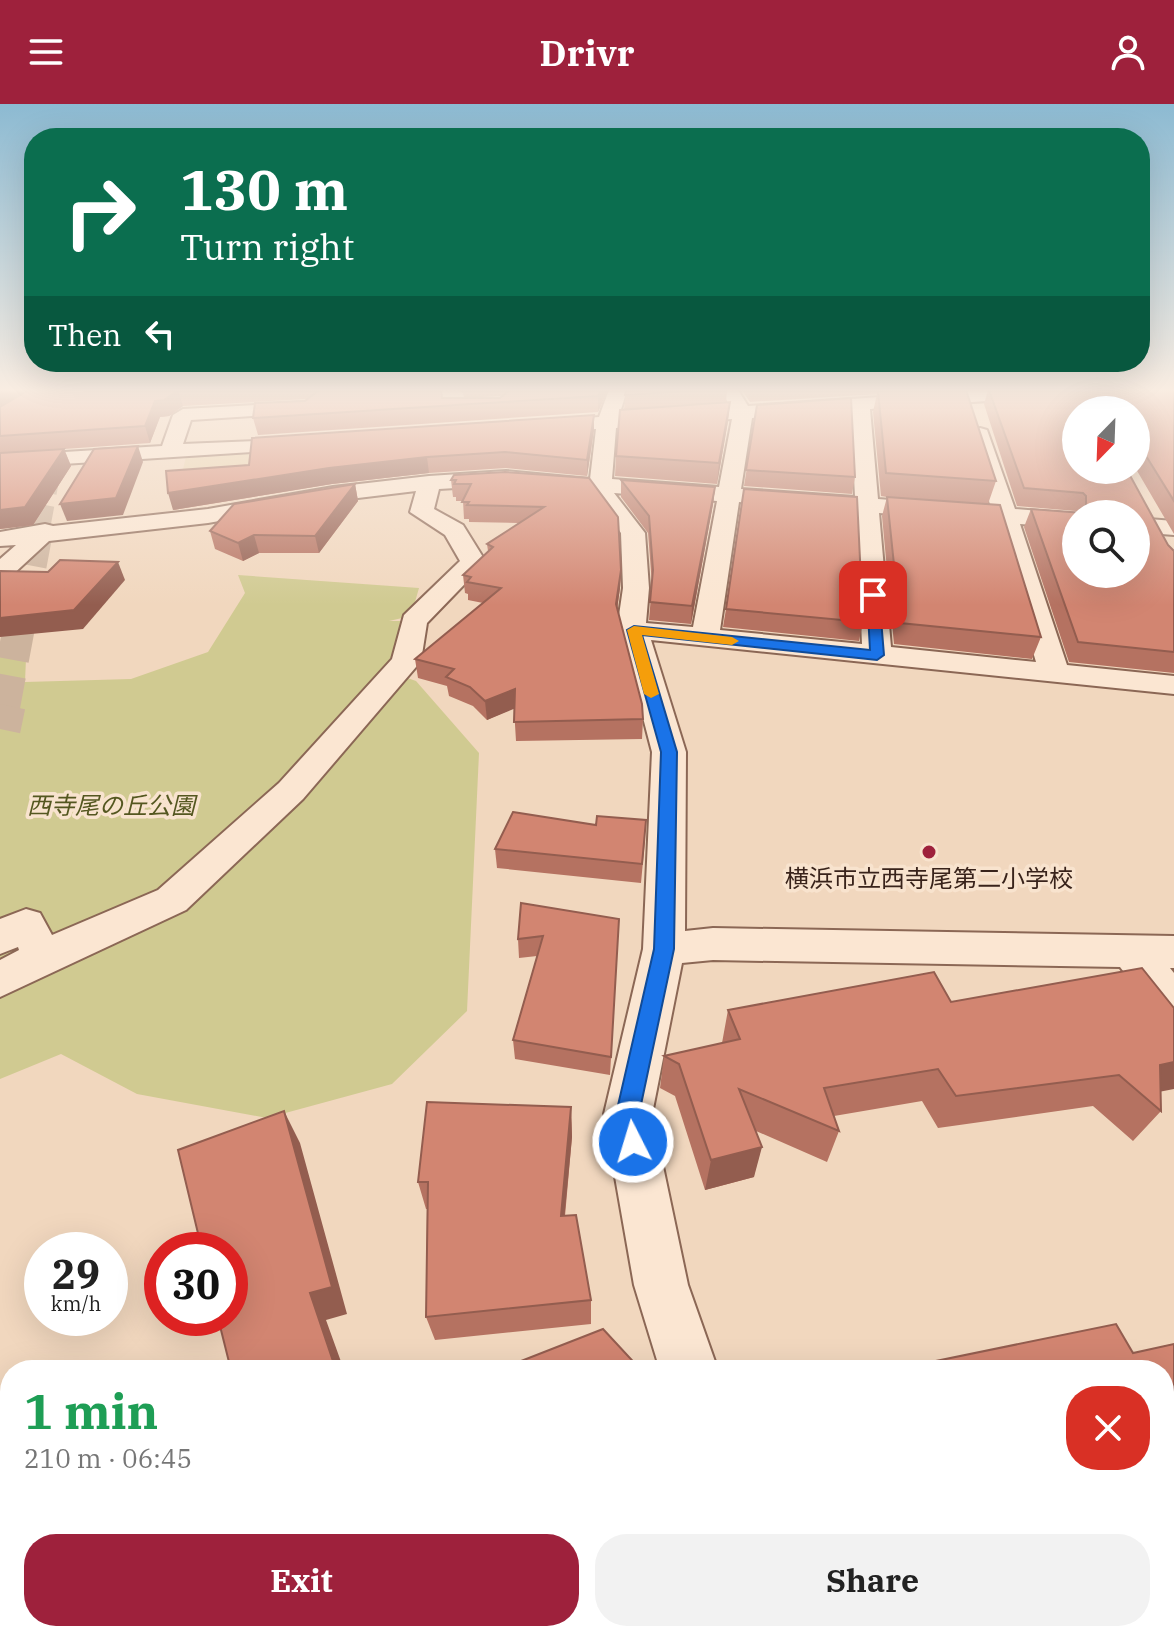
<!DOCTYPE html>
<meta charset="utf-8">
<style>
:root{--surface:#fff;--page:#f2f2f2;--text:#222;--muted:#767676;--accent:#9e213c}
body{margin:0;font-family:"IBM Plex Serif","Noto Sans JP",serif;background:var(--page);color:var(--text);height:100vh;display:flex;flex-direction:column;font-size:30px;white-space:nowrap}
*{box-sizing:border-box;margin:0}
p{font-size:26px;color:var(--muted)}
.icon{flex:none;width:44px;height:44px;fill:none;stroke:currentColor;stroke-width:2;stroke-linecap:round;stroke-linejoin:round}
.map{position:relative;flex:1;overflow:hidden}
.panel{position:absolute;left:0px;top:1256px;width:1174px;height:282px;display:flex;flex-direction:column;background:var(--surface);border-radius:32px 32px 0 0;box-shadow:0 8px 32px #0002}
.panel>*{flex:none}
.guide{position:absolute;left:24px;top:24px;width:1126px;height:244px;border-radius:32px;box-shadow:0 8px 32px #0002;background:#0b6e4f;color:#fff;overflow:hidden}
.needle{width:52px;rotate:203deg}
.fabs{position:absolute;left:1062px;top:292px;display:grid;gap:16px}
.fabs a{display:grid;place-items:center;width:88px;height:88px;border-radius:50%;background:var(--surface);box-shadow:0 8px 32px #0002;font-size:40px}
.speed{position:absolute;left:24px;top:1128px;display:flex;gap:16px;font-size:40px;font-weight:700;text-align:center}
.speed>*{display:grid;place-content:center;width:104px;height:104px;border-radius:50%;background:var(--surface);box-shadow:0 8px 32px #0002;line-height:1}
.speed small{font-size:20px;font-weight:400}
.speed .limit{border:12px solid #d22;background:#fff;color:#111}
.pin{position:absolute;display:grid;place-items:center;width:68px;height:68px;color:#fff;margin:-34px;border-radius:16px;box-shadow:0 4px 12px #0006}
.me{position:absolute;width:88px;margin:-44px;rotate:355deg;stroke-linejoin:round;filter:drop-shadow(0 0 6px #0008)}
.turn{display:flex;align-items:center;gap:28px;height:168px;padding:0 24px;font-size:36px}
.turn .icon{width:104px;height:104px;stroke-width:2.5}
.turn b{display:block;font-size:56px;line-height:68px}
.then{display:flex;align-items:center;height:76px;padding:0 24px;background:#0003;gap:16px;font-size:30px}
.round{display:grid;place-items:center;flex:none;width:84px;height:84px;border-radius:32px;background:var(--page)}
.summary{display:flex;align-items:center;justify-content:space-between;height:136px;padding:0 24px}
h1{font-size:48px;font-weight:700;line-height:60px;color:#1e9e55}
.button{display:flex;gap:16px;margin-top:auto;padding:16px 24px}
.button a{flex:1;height:92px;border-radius:32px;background:var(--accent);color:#fff;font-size:32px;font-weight:700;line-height:92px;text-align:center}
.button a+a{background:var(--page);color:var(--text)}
header{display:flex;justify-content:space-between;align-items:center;height:104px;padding:0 24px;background:var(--accent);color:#fff;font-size:36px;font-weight:700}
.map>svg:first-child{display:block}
.farmland{fill:#e7d1ab}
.green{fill:#d0ca91}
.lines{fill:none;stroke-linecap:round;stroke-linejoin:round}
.highway-tunnel-far2{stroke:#ccb39d;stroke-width:24;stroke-dasharray:24 12;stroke-linecap:butt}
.highway-tunnel-far1{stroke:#ccb39d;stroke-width:32;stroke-dasharray:32 16;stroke-linecap:butt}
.highway-tunnel{stroke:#ccb39d;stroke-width:41;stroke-dasharray:41 21;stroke-linecap:butt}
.minor-casing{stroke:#8b6755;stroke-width:4}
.minor{fill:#fbe6d2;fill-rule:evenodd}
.wall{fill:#b57261;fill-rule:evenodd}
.shaded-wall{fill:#935d4f}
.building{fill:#d28571;stroke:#935d4f;stroke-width:2;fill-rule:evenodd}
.route{fill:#1a73e8;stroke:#114b97;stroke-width:2}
.slow{fill:#f59e0b}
.poi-dot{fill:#9e213c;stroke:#f8e3ce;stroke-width:3}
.labels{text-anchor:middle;stroke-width:7;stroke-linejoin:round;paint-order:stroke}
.park-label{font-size:24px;font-style:italic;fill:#545720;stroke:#f8e3ce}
.poi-label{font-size:24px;fill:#39231b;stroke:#f8e3ce}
</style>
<header><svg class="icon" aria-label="menu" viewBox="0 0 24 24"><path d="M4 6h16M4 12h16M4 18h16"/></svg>Drivr<svg class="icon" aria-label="person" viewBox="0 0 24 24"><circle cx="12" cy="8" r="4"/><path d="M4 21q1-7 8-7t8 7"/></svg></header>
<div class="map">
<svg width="1174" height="1537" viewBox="0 0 1174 1537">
<rect width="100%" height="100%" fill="#f1d7be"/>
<path class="farmland" d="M 284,345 L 288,367 L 180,377 L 186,353 Z"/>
<path class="green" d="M 238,471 L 419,484 L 411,512 L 389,517 L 414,517 L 396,570 L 416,577 L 479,649 L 467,907 L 392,980 L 267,1014 L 137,990 L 61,950 L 0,975 L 0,543 L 15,542 L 27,531 L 25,578 L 131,575 L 208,548 L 245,489 Z"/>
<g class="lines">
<g class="highway-tunnel-far2">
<path d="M 0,308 L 7,286"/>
<path d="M 38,424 L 64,286"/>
</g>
<path class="highway-tunnel-far1" d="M 4,603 L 38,422"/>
<path class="highway-tunnel" d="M 0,625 L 5,601"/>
<g class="minor-casing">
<g id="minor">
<path d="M 609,286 L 627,286 L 619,312 L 730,304 L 722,286 L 738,286 L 748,302 L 984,286 L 1069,286 L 1060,292 L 870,305 L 878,395 L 991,404 L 970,330 L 980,324 L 987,326 L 1015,405 L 1076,410 L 1076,424 L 1020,420 L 1067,561 L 1174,572 L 1174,590 L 651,536 L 686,648 L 685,827 L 713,824 L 1174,832 L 1174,864 L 1170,864 L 1174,869 L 1174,918 L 1159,913 L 1120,863 L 713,856 L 682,859 L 652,1010 L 688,1181 L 718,1266 L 660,1266 L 634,1181 L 604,1010 L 643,845 L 652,648 L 618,518 L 623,484 L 621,429 L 591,388 L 506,381 L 439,385 L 434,405 L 463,421 L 486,458 L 427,519 L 421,557 L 416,563 L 303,695 L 186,806 L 0,893 L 0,856 L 19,846 L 18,843 L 0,850 L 0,815 L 26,805 L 40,809 L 52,831 L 158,786 L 279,679 L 392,555 L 404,511 L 460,457 L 445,431 L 410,408 L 416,387 L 333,397 L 208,419 L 49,437 L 9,474 L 0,477 L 0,455 L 16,441 L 0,442 L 0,428 L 45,420 L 53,422 L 208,405 L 333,383 L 429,372 L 506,367 L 590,375 L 596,325 L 542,329 L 532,323 L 542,317 L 599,313 ZM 851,307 L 855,393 L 741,385 L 752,314 ZM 732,315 L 719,383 L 612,375 L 616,324 ZM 614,389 L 717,397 L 693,523 L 646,519 L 649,484 L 645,429 ZM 739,398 L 856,407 L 862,540 L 720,526 ZM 879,409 L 995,418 L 1036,558 L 891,543 Z"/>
<path d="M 307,298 L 317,304 L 314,308 L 191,316 L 183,340 L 308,335 L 311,339 L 301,345 L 0,364 L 0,352 L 162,342 L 173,311 L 183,305 Z"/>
<path d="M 1136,414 L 1174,417 L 1174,431 L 1136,428 Z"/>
<path d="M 707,1528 L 825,1528 L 829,1537 L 703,1537 Z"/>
</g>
</g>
<use href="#minor" class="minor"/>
</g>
<g class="wall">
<path d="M 29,286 L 443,286 L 441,289 L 442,294 L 464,294 L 463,289 L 458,286 L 608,286 L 598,308 L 258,331 L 253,314 L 307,295 L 183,302 L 169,312 L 160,313 L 150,339 L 64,345 L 71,362 L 33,421 L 0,425 L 0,303 ZM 501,292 L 500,294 L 464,294 Z"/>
<path d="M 626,286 L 727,286 L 726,299 L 728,317 L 717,380 L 615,372 L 616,352 L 624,306 Z"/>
<path d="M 742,286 L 966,286 L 996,377 L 988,400 L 1041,533 L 1032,555 L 894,540 L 882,412 L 887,393 L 881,392 L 873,308 L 877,290 L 750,298 Z"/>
<path d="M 988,286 L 1174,286 L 1174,430 L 1136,365 L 1136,306 L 1076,306 L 1168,441 L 1174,447 L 1174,569 L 1069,558 L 1024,423 L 1031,405 L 1077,408 L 1076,407 L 1017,402 L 984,300 Z"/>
<path d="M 757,301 L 855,373 L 852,390 L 744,382 Z"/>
<path d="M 594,311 L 594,326 L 587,372 L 506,364 L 429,369 L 332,380 L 173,406 L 249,361 Z"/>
<path d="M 505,368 L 621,466 L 620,484 L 617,506 L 643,615 L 642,635 L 516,637 L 514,604 L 487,616 L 473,602 L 449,592 L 447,582 L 418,574 L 415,555 L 483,499 L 468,496 L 468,490 L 465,489 L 463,471 L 488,447 L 487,440 L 519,419 L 469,418 L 469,415 L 464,415 L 463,397 L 456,397 L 456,393 L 453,393 L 451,376 Z"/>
<path d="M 621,376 L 715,383 L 713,400 L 691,520 L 649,516 L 652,480 L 648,429 L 621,393 Z"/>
<path d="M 355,380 L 358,397 L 319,449 L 259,449 L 243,457 L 215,445 L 210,427 Z"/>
<path d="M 726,505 L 863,518 L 859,537 L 723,523 Z"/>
<path d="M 645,736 L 641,779 L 497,764 L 495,745 Z"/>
<path d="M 619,815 L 610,971 L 515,955 L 513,936 L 537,852 L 519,854 L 518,835 Z"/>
<path d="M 951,898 L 1160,987 L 1161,1007 L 1133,1037 L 1093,1002 L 938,1024 L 922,997 L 834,1012 L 839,1027 L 827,1058 L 756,1027 L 754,1073 L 705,1086 L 675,992 L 660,984 L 664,952 L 722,939 L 728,906 Z"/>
<path d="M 571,1003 L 572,1033 L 565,1112 L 591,1196 L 591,1220 L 435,1236 L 426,1213 L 427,1105 L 426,1105 L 418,1078 Z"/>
</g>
<g class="shaded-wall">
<path d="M 0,286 L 29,286 L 0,302 Z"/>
<path d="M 178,286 L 183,302 L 169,312 L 160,313 L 150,339 L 145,322 L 155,297 Z"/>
<path d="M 601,286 L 608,286 L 598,308 L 598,292 Z"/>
<path d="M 730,298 L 728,317 L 717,380 L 719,359 Z"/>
<path d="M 594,311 L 594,326 L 587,372 L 587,356 Z"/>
<path d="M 138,342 L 143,358 L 123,411 L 67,417 L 60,400 Z"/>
<path d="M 64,345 L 71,362 L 33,421 L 0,425 L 0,406 Z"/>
<path d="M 427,353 L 429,369 L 332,380 L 173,406 L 168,389 L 329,364 Z"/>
<path d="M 355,380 L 358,397 L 319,449 L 315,432 Z"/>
<path d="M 715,383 L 713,400 L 691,520 L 692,502 Z"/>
<path d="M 254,431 L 259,449 L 243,457 L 238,439 Z"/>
<path d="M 118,458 L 125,476 L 83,525 L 0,533 L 0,514 Z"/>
<path d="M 621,466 L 620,484 L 615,519 L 616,500 Z"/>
<path d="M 515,585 L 516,604 L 487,616 L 485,597 Z"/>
<path d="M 1174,958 L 1174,985 L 1143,991 L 1160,961 Z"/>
<path d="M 571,1003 L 572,1033 L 562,1138 L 561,1112 Z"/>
<path d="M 284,1007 L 300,1039 L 347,1210 L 326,1216 L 344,1266 L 336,1266 L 310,1189 Z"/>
<path d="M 762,1043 L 754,1073 L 705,1086 L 711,1056 Z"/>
<path d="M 1174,1381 L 1174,1385 L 1164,1388 L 1164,1384 Z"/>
<path d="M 425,1528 L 434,1528 L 438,1537 L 429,1537 Z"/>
<path d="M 591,1528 L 597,1528 L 585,1537 L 582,1537 L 582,1535 Z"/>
</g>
<g class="building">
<path d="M 29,286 L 181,286 L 178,286 L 164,296 L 155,297 L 145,322 L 0,332 L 0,303 Z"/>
<path d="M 316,286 L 441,286 L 442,294 L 500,294 L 510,286 L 601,286 L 598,292 L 253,314 L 255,299 L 305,297 L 318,287 Z"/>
<path d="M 626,286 L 702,286 L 625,291 Z"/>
<path d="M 887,286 L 966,286 L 996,377 L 886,369 L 878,287 Z"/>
<path d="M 989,286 L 1174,286 L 1174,397 L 1143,347 L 1136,347 L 1136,306 L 1076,306 L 1076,366 L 1127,366 L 1168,441 L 1174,447 L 1174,548 L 1078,538 L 1031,405 L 1083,409 L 1086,406 L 1086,392 L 1083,389 L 1024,384 ZM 1076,410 L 1136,410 L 1136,470 L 1076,470 Z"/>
<path d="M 851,294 L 855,373 L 746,366 L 757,301 Z"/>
<path d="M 730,298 L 719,359 L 616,352 L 620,306 Z"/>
<path d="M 594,311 L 587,356 L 505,348 L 427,353 L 329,364 L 168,389 L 166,367 L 249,361 L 252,334 Z"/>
<path d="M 138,342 L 116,394 L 60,400 L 94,345 Z"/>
<path d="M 64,345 L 25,403 L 0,406 L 0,349 Z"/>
<path d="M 505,368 L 589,374 L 618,413 L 621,466 L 616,500 L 642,600 L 643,615 L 514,618 L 515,585 L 485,597 L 470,583 L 446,573 L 454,565 L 415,555 L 501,484 L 467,478 L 471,473 L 463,471 L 493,443 L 487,440 L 544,403 L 467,401 L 469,398 L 462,398 L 471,380 L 454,380 L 456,376 L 451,376 L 454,371 Z"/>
<path d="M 621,376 L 715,383 L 692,502 L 650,498 L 653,466 L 649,412 Z"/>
<path d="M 355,380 L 315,432 L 254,431 L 238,439 L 210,427 L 234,400 Z"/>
<path d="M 744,385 L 857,393 L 863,518 L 726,505 Z"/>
<path d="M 887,393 L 1000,401 L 1041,533 L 900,519 Z"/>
<path d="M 60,456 L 118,458 L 74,506 L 0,514 L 0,467 L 48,468 Z"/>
<path d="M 513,708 L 596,721 L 597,712 L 646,716 L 642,760 L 495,745 Z"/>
<path d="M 521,799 L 619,815 L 611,953 L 513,936 L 543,832 L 518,835 Z"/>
<path d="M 1142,864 L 1174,904 L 1174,958 L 1160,961 L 1161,1007 L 1119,971 L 956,992 L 938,965 L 824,984 L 839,1027 L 739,985 L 762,1043 L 711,1056 L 679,960 L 664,952 L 740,935 L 728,906 L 934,868 L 951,898 Z"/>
<path d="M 427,998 L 571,1003 L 561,1112 L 576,1111 L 591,1196 L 426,1213 L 428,1078 L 418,1078 Z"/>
<path d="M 284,1007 L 332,1183 L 310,1189 L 336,1266 L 231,1266 L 218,1214 L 230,1214 L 230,1146 L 202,1146 L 178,1046 Z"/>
<path d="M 1116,1220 L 1133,1249 L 1174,1240 L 1174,1381 L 1164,1384 L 1164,1266 L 892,1266 Z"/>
<path d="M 603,1225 L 641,1266 L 498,1266 Z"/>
<path d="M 294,1528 L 425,1528 L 429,1537 L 296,1537 Z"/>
<path d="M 579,1528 L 591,1528 L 582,1535 Z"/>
</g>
<linearGradient id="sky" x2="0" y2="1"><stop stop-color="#8cbad2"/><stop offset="0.57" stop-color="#f9ede2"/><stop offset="1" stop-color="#f9ede2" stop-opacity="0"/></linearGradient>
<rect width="1174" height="501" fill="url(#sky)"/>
<path class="route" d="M 873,487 L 879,491 L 884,551 L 877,556 L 642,531 L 677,648 L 674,845 L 639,1010 L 645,1038 L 642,1046 L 633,1049 L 625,1046 L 616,1010 L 654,845 L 661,648 L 627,526 L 634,522 L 870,546 L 867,491 Z"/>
<path class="slow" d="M 634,522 L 732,533 L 739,537 L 732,541 L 642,531 L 659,590 L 651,594 L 644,590 L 627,526 Z"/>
<circle class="poi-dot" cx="929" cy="748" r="8"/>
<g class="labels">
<g class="park-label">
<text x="111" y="710">西寺尾の丘公園</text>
</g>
<g class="poi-label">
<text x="929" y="783">横浜市立西寺尾第二小学校</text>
</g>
</g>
</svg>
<div class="fabs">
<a><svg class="needle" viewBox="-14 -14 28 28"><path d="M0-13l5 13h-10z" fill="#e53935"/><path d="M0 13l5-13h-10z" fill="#767676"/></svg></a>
<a><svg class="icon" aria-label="search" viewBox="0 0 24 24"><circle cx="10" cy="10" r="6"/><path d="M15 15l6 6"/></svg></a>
</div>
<div class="speed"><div>29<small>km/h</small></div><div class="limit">30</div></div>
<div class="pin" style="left:873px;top:491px;background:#d93025"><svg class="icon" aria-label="arrive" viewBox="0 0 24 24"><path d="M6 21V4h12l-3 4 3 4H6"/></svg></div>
<svg class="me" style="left:633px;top:1038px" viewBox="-20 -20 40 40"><circle r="17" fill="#1a73e8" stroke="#fff" stroke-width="3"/><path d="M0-11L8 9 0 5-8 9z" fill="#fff"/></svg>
<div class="guide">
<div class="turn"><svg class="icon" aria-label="right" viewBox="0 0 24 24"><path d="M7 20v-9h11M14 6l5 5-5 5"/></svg><div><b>130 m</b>Turn right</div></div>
<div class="then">Then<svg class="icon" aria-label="left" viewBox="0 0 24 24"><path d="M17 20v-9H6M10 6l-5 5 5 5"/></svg></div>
</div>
<section class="panel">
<div class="summary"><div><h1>1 min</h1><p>210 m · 06:45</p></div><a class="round" style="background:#d93025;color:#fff"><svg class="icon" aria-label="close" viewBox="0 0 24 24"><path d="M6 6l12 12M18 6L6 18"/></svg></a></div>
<div class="button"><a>Exit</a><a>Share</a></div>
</section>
</div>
